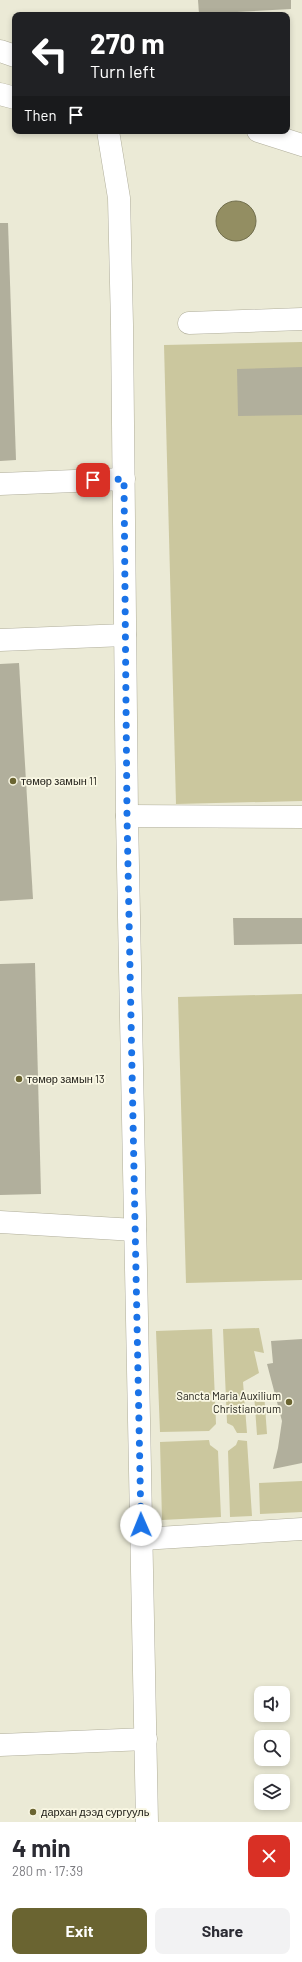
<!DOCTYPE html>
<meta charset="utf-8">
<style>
:root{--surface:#fff;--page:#f2f2f3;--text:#2b2b33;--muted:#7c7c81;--accent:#6a6431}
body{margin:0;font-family:Barlow,sans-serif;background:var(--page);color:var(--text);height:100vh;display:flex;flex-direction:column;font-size:15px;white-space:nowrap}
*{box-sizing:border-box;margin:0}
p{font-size:13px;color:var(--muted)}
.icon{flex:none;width:22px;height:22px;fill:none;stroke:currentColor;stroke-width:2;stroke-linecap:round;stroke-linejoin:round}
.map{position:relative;height:1822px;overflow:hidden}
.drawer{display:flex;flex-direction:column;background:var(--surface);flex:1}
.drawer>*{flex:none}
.banner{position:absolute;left:12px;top:12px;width:278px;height:122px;border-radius:8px;box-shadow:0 2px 6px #0003;background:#202124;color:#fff;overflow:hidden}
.buttons{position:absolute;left:254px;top:1686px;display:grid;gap:8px}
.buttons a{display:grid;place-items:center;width:36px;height:36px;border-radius:8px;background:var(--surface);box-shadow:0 2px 6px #0003;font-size:20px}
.pin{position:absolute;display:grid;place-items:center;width:34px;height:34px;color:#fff;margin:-17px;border-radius:8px;box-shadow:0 2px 6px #0006}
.me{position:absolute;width:44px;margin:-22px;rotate:359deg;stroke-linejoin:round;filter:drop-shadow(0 0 3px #0008)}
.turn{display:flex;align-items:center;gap:14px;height:84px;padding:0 12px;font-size:18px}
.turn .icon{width:52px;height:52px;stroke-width:2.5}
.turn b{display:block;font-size:28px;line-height:34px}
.then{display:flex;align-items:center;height:38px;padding:0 12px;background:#0003;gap:8px;font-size:15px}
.round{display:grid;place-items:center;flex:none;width:42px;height:42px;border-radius:8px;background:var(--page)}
.head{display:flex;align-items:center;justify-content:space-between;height:68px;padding:0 12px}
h1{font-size:24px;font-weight:700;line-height:30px}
.primary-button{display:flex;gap:8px;margin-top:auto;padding:8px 12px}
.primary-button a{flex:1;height:46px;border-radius:8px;background:var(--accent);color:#fff;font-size:16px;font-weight:700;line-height:46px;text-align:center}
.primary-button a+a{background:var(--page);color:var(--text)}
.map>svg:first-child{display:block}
.green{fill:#cbc79e}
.water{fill:#938e62;stroke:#716e4d}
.building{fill:#b1af9c}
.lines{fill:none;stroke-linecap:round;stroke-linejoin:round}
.minor-casing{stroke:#b0ae9b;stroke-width:23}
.minor{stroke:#fff;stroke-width:22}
.route{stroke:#1a73e8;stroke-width:7;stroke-dasharray:0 12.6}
.poi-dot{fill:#6a6431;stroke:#f9f7e3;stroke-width:1.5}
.labels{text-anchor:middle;stroke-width:3.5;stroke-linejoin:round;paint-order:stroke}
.poi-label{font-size:11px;fill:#23221b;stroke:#f9f7e3;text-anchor:start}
</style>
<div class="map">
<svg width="302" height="1822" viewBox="0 0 302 1822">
<rect width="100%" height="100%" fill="#ebead6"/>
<g class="green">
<path d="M 302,342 L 302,801 L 176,804 L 164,345 Z"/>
<path d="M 302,994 L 302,1280 L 186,1283 L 178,997 Z"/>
<path d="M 259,1328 L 264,1353 L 254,1351 L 259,1373 L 243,1382 L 247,1433 L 237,1433 L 233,1426 L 227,1423 L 223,1329 Z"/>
<path d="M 212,1329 L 216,1424 L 209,1431 L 160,1432 L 156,1331 Z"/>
<path d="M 264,1393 L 267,1434 L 257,1435 L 254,1394 Z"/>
<path d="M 209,1440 L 210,1445 L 218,1451 L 221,1517 L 162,1520 L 160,1442 Z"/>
<path d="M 238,1440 L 247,1441 L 252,1516 L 230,1517 L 228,1451 L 236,1445 Z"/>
<path d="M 302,1481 L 302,1512 L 260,1514 L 259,1483 Z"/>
</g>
<circle class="water" cx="236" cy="221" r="20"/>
<g class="building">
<path d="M 198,0 L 291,0 L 291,9 L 199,14 Z"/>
<path d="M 0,223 L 8,223 L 16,460 L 0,461 Z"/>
<path d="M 302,367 L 302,415 L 238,416 L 237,369 Z"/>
<path d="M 19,663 L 33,899 L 0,901 L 0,664 Z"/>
<path d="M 233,918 L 302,918 L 302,944 L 234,945 Z"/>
<path d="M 35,963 L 41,1194 L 0,1195 L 0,964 Z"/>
<path d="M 302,1339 L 302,1463 L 273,1469 L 278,1448 L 282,1421 L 267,1364 L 273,1363 L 271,1341 Z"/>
</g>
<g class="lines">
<g class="minor-casing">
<g id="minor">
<path d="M 0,51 L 15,56"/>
<path d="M 0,94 L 15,98"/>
<path d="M 108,131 L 119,198 L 122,325 L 127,816 L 147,1822"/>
<path d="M 258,131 L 302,145"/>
<path d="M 189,323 L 302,319"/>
<path d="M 0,484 L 124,479"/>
<path d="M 0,640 L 125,635"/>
<path d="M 127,816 L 302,817"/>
<path d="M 0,1222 L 135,1230"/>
<path d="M 142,1539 L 302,1529"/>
<path d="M 0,1745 L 146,1739"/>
</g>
</g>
<use href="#minor" class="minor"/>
</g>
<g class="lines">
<path class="route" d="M 93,480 L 124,479 L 127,816 L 141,1525"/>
</g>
<g class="poi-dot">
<circle cx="13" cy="781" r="4"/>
<circle cx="19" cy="1079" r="4"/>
<circle cx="289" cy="1402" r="4"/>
<circle cx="33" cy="1812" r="4"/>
</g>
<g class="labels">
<g class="poi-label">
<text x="21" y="785">төмөр замын 11</text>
<text x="27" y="1083">төмөр замын 13</text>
<text x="281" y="1400" text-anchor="end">Sancta Maria Auxilium<tspan x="281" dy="13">Christianorum</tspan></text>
<text x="41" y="1816">дархан дээд сургууль</text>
</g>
</g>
</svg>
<div class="buttons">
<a><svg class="icon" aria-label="sound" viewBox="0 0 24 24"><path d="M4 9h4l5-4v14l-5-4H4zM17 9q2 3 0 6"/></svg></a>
<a><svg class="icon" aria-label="search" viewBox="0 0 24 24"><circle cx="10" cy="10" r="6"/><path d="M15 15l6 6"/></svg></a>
<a><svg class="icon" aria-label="layers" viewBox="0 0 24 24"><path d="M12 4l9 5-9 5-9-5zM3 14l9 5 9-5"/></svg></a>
</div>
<div class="pin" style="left:93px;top:480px;background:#d93025"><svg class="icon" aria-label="arrive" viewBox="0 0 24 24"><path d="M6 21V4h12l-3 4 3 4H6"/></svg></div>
<svg class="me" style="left:141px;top:1525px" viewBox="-20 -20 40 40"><circle r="19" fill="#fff"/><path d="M0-13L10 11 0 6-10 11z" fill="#1a73e8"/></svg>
<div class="banner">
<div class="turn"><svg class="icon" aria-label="left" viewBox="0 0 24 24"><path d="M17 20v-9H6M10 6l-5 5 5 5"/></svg><div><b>270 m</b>Turn left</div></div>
<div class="then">Then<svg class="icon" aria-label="arrive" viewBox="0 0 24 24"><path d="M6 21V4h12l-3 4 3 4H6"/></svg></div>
</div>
</div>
<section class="drawer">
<div class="head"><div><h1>4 min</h1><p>280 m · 17:39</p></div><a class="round" style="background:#d93025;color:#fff"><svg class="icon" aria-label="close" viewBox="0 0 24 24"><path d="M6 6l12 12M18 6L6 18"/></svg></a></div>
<div class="primary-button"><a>Exit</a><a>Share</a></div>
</section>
